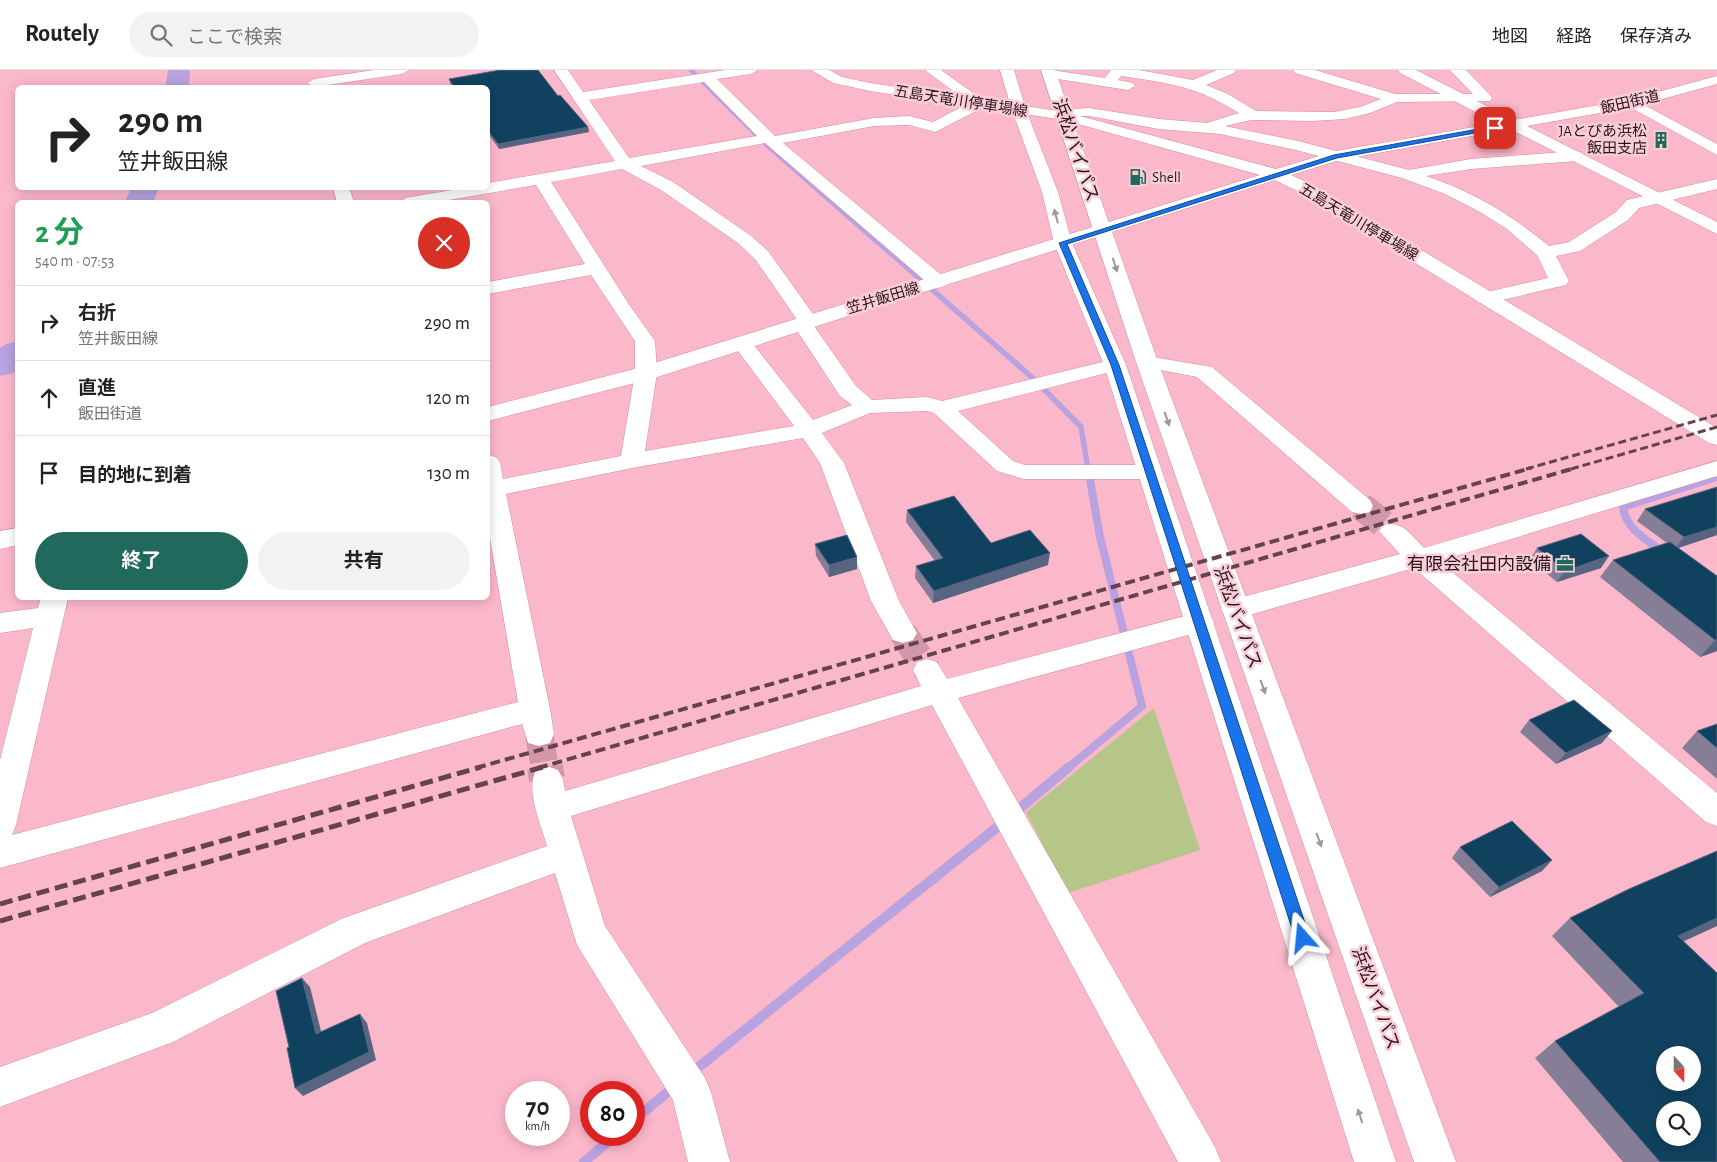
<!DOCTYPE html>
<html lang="ja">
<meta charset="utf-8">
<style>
:root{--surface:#fff;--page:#f2f2f2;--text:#222;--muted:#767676;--line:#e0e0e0;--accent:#21685d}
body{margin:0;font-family:"Alegreya Sans","Noto Sans JP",sans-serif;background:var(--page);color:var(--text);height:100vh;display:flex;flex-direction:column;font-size:19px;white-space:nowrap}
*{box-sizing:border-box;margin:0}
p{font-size:16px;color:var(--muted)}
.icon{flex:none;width:28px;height:28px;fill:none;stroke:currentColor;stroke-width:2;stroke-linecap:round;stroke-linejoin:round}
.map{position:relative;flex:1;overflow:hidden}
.details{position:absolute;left:15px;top:130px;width:475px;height:400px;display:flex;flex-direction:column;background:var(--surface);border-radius:8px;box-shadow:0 2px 12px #0003}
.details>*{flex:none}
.guide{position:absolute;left:15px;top:15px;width:475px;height:105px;border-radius:8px;box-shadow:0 2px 12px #0003;background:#fff;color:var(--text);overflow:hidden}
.needle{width:32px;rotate:159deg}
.buttons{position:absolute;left:1656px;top:976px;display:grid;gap:10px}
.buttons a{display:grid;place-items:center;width:45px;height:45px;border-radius:50%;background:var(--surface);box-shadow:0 2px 12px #0003;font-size:25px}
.speed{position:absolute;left:505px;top:1011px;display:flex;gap:10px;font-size:25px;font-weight:700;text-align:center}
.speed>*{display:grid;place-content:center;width:65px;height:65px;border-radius:50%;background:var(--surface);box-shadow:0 2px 12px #0003;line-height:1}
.speed small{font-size:12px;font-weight:400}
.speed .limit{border:8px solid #d22;background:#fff;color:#111}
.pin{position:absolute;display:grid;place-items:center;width:42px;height:42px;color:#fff;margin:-21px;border-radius:10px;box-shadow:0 2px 8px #0006}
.me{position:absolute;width:55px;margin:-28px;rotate:342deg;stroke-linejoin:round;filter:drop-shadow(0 0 4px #0008)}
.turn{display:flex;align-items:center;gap:18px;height:105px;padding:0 20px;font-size:22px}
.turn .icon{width:65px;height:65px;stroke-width:2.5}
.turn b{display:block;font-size:35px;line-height:42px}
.round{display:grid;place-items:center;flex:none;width:52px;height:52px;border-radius:26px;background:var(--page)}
.summary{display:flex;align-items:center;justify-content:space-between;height:85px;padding:0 20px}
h1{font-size:30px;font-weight:700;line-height:38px;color:#1e9e55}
.action{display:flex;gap:10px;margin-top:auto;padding:10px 20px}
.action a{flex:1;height:58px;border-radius:30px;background:var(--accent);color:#fff;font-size:20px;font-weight:700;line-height:58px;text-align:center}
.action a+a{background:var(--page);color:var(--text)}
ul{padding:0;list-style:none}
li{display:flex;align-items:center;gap:15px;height:75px;padding:0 20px;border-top:1px solid var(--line)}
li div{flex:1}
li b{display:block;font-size:19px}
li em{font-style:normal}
header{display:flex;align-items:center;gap:30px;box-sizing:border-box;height:70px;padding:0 25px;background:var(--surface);border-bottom:1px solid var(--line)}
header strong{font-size:24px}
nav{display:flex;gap:28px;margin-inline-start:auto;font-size:18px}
.search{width:350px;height:45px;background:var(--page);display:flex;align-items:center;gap:12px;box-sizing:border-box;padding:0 18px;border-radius:28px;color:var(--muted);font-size:19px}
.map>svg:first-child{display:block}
.green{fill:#b6c689}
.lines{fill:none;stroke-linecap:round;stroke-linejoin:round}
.stream-far3{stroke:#b8a2e0;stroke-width:4.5}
.stream-far2{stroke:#b8a2e0;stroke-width:5.5}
.stream-far1{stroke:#b8a2e0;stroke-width:8}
.stream{stroke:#b8a2e0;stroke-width:10}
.river{fill:#b8a2e0;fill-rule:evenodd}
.street-tunnel-far1{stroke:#d297a8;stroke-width:28;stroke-dasharray:28 14;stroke-linecap:butt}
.street-tunnel{stroke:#d297a8;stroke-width:36;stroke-dasharray:36 18;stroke-linecap:butt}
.street-casing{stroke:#cf8ea0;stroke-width:1}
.secondary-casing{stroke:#cf8ea0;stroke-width:1}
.highway-casing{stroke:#cf8ea0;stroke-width:1}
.street{fill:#fff;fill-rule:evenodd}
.secondary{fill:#fff;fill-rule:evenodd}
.highway{fill:#fff;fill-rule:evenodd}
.rail-far2{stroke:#66424d;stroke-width:3;stroke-dasharray:8 4;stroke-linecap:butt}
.rail-far1{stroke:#66424d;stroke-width:4;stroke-dasharray:10 5;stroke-linecap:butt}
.rail{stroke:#66424d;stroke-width:5;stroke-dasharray:13 6;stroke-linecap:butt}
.wall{fill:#867d96}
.shaded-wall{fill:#576580}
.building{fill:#104260;stroke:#576580;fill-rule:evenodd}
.oneway{fill:#a09599}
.route{fill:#1a73e8;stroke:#114b97}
.labels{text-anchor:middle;stroke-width:5;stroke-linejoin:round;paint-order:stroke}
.far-street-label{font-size:15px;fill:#2c141c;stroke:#f8ced9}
.far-poi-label{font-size:15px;fill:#2c141c;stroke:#f8ced9;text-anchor:end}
.street-label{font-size:18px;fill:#2c141c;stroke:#f8ced9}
.poi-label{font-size:18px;fill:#2c141c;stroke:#f8ced9;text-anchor:end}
</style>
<header>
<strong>Routely</strong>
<div class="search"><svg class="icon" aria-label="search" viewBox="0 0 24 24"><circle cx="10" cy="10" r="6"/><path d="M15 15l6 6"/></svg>ここで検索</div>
<nav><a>地図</a><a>経路</a><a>保存済み</a></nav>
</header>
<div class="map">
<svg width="1717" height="1092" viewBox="0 0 1717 1092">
<rect width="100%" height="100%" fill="#fcb8cb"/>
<path class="green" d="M 1154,638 L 1200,780 L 1068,823 L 1026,742 Z"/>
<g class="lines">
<path class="stream-far3" d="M 691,0 L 763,72 L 878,173"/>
<path class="stream-far2" d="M 877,171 L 1035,310 L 1081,357 L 1088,399"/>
<g class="stream-far1">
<path d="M 1662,481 C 1645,469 1626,459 1623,437 L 1716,407"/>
<path d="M 1068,698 L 1142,636 L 1100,467 L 1088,398"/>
</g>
<g class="stream">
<path d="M 1013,744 L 1069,697"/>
<path d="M 690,1004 L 1005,751"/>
<path d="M 634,1050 L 675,1016"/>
<path d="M 584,1092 L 616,1065"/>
</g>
<g class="river">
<path d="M 168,0 L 190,0 L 189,18 L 165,18 Z"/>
<path d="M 131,118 L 159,118 L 153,132 L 125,132 Z"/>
<path d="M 18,271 L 18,299 L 13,303 L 0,306 L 0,278 L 6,274 Z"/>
</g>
<g class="street-tunnel-far1">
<path d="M 1361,436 L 1392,461"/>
<path d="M 903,563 L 927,600"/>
<path d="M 539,664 L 545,698"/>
</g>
<path class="street-tunnel" d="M 545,697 L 547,709"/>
<g class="street-casing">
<g id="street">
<path d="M 374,0 L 409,0 L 402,4 L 314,17 L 307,13 L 314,9 Z"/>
<path d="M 554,0 L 568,0 L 583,22 L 725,0 L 758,0 L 751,4 L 717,9 L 775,66 L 874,48 L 909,46 L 933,52 L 969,33 L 925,0 L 941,0 L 984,31 L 986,34 L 984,37 L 935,62 L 909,55 L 874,56 L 783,73 L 945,208 L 948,212 L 945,216 L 938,218 L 931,216 L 765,73 L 641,96 L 673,112 L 750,165 L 768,181 L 818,251 L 814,256 L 856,316 L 872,330 L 927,327 L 942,331 L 1115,289 L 1122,291 L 1126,295 L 1122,299 L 958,341 L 1013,391 L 1025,395 L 1150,395 L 1158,397 L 1162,402 L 1158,407 L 1150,409 L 1024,409 L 997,401 L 934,343 L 927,341 L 870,343 L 822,363 L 844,393 L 899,531 L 917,563 L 913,570 L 903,573 L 893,570 L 871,531 L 820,393 L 803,368 L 632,398 L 506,424 L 550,639 L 554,664 L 550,673 L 539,676 L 528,673 L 522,654 L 0,798 L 0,690 L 33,558 L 0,563 L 0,543 L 38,538 L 41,528 L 68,528 L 16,755 L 12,765 L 8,766 L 518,632 L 488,457 L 488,385 L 496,387 L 500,392 L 503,409 L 621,386 L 635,303 L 635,271 L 591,205 L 488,224 L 488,212 L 585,194 L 536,115 L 437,132 L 402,132 L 405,128 L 411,127 L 464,118 L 488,118 L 488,113 L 615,91 ZM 704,12 L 757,66 L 629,88 L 589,30 ZM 622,99 L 661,120 L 738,173 L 755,189 L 796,248 L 792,253 L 840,326 L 852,335 L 813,350 L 749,269 L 742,267 L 735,269 L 732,273 L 794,356 L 645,381 L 657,303 L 655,271 L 630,236 L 551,112 Z"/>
<path d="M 1051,0 L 1105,8 L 1111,0 L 1139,0 L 1193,10 L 1217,0 L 1236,0 L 1234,3 L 1206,15 L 1228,24 L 1256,41 L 1334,42 L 1360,37 L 1381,29 L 1295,3 L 1293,0 L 1315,0 L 1395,24 L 1473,24 L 1450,0 L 1466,0 L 1490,25 L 1492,28 L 1490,31 L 1397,32 L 1370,43 L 1345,49 L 1313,51 L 1251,50 L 1225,56 L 1298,71 L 1409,100 L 1471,89 L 1576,81 L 1582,83 L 1584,86 L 1582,89 L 1576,91 L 1471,99 L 1426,106 C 1474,122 1510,144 1549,176 L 1569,172 L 1616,142 L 1627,130 L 1717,109 L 1717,119 L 1639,138 L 1628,150 L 1580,181 L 1556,186 L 1569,211 L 1566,215 L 1485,234 L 1478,232 L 1475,228 L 1478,224 L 1548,208 L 1537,185 L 1507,159 L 1480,142 L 1445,124 L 1402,108 L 1296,80 L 1220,64 L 1159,59 L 1089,46 L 1059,46 L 1057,43 L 1059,40 L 1089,38 L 1159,49 L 1207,53 L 1239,43 C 1196,16 1169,13 1121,6 L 1118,10 L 1133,13 L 1135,16 L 1128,20 L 1045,7 L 1043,4 L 1045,1 Z"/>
<path d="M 1633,29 L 1717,74 L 1717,85 L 1628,36 L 1626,33 L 1628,30 Z"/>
<path d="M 333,118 L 349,118 L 354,132 L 337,132 Z"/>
<path d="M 1147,286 L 1212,297 L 1370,430 L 1373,436 L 1370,442 L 1361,444 L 1352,442 L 1197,307 L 1140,296 L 1136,292 L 1140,288 Z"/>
<path d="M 1717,391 L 1717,406 L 1439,491 L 1717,723 L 1717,756 L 1706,752 L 1414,498 L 1235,549 L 1225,546 L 1221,539 L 1225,532 L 1400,484 L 1379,461 L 1383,455 C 1402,450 1411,465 1424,478 Z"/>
<path d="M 1200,542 L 1210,545 L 1214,552 L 1210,559 L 958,628 L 1215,1077 L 1221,1092 L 1178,1092 L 932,635 L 571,746 L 605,856 L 705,1008 L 711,1022 L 730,1092 L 688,1092 L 673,1030 L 577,875 L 555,803 L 365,873 L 173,972 L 0,1037 L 0,997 L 152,943 L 341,849 L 547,776 C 541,754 525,721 536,700 L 547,696 L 558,700 L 563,709 L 565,721 L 921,616 L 913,600 L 917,592 L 927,589 L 937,592 L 947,609 Z"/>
</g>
</g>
<g class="secondary-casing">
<g id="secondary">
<path d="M 811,0 L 829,0 L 842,7 L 870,13 L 1065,42 L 1276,99 L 1336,81 L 1497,53 L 1400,3 L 1398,0 L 1416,0 L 1514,50 L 1632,29 L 1717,6 L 1717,14 L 1633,37 L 1527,56 L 1717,152 L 1717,164 L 1510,59 L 1339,90 L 1291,105 L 1315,116 L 1717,358 L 1717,375 L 1709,373 L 1303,124 L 1275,110 L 654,308 L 488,351 L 488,337 L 638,298 L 1260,105 L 1064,50 L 870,21 L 833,13 Z"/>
<path d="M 18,458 L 18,475 L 0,479 L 0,461 Z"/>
</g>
</g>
<g class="highway-casing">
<g id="highway">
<path d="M 1000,0 L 1014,0 L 1026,40 L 1058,122 L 1072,173 L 1126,295 L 1396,1092 L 1354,1092 L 1104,295 L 1054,173 L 1042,122 L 1012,40 Z"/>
<path d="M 1041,0 L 1055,0 L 1158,292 L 1456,1092 L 1414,1092 L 1136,292 Z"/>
</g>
</g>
<use href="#street" class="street"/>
<use href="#secondary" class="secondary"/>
<use href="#highway" class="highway"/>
<g class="rail-far2">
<path d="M 1526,399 L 1717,345"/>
<path d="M 1571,399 L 1717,357"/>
</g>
<g class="rail-far1">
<path d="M 476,698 L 1531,398"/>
<path d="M 538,698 L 1575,398"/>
</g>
<g class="rail">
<path d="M 0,834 L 481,697"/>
<path d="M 0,851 L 543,697"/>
</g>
</g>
<g class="wall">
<path d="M 449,9 L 558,26 L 588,57 L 589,62 L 499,79 L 488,64 L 488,18 L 453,18 L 450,13 Z"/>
<path d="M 1717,417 L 1717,465 L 1678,478 L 1717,506 L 1717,581 L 1700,587 L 1600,507 L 1613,490 L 1667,473 L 1637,451 L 1645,439 Z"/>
<path d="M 907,440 L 991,473 L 1048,495 L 933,533 L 915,508 L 916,496 L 935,491 L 906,452 Z"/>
<path d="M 815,474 L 857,487 L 857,499 L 829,507 L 816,486 Z"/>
<path d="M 1537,478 L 1601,498 L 1557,512 L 1530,490 Z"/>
<path d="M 1529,650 L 1602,673 L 1556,694 L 1520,662 Z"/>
<path d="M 1717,654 L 1717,709 L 1682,678 L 1697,661 Z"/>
<path d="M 1460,777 L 1552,790 L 1542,801 L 1490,827 L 1452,788 Z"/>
<path d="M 1570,848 L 1684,872 L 1717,1092 L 1623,1092 L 1535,988 L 1555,971 L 1619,937 L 1552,866 Z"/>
</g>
<g class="shaded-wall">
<path d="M 588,57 L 589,62 L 499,79 L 498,74 Z"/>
<path d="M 1717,457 L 1717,465 L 1675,479 L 1684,467 Z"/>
<path d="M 1050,483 L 1048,495 L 933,533 L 934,521 Z"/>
<path d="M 1609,486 L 1601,498 L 1557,512 L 1565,501 Z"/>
<path d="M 857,487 L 857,499 L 829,507 L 829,495 Z"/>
<path d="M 1717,569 L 1717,581 L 1700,587 L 1715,570 Z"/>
<path d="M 1612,661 L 1602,673 L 1556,694 L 1566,683 Z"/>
<path d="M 1552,790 L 1542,801 L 1490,827 L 1499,817 Z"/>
<path d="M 1717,848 L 1717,856 L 1656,884 L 1678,866 Z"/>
<path d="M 302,908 L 310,917 L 324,973 L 316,964 Z"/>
<path d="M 360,944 L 367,953 L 376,990 L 303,1026 L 295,1018 Z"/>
</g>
<g class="building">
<path d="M 500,0 L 538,0 L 558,26 L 560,25 L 588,57 L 498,74 L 488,61 L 488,18 L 455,18 L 449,9 Z"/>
<path d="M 1717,417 L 1717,457 L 1684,467 L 1645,439 Z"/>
<path d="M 954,426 L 991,473 L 1030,460 L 1050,483 L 934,521 L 916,496 L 943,488 L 907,440 Z"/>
<path d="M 1581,464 L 1609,486 L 1565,501 L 1537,478 Z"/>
<path d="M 847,465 L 857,487 L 829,495 L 815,474 Z"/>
<path d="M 1670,472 L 1717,506 L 1717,569 L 1715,570 L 1613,490 Z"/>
<path d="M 1574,630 L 1612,661 L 1566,683 L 1529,650 Z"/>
<path d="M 1717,654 L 1717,678 L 1697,661 Z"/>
<path d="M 1512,751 L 1552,790 L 1499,817 L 1460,777 Z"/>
<path d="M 1717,781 L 1717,848 L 1678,866 L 1717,903 L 1717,1092 L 1660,1092 L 1555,971 L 1644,923 L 1570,848 L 1629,819 ZM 1665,985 L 1692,985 L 1692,1012 L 1665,1012 ZM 1665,1040 L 1692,1040 L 1692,1068 L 1665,1068 Z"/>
<path d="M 302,908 L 316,964 L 360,944 L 369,982 L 295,1018 L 287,978 L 289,977 L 276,921 Z"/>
</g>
<defs><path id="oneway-solid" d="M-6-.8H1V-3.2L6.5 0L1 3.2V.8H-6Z" transform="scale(1.25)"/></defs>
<g class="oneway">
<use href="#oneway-solid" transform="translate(1056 146) rotate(-105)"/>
<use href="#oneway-solid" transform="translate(1115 195) rotate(72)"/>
<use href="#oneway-solid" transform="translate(1167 349) rotate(70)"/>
<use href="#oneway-solid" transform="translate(1263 617) rotate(70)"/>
<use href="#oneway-solid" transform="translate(1319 770) rotate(70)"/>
<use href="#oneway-solid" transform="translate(1360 1046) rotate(-108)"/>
</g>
<path class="route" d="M 1495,56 L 1498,58 L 1497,59 L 1337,88 L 1067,174 L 1119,295 L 1310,868 L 1308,873 L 1303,875 L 1298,873 L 1295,868 L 1111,295 L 1059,173 L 1334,85 Z"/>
<defs>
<g id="building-bare" transform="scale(1.35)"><path d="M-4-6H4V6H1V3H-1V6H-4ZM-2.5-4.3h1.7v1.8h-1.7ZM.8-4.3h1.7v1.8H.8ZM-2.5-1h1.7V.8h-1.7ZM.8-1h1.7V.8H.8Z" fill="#21685d" stroke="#f8ced9" stroke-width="2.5" paint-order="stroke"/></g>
<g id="fuel-bare" transform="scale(1.35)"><path d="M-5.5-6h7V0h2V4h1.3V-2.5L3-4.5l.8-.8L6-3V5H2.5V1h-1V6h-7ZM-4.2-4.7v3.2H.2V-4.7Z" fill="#21685d" stroke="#f8ced9" stroke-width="2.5" paint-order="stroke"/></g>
<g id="office-bare" transform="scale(1.35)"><path d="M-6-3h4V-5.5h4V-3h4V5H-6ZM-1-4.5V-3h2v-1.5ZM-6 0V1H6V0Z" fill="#21685d" stroke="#f8ced9" stroke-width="2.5" paint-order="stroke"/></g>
</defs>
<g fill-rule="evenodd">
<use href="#building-bare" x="1661" y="70"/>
<use href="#fuel-bare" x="1138" y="107"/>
<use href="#office-bare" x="1565" y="494"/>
</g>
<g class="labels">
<g class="far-street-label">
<text transform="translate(961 31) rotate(9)" y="5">五島天竜川停車場線</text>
<text transform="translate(1630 32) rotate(-13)" y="5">飯田街道</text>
<text transform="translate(1359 152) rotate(31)" y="5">五島天竜川停車場線</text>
<text transform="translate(883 228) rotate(-17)" y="5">笠井飯田線</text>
</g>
<g class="far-poi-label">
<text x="1647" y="66">JAとぴあ浜松<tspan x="1647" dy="17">飯田支店</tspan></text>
<text x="1152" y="112" text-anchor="start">Shell</text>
</g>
<g class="street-label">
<text transform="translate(1076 80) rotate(71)" y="6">浜松バイパス</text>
<text transform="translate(1238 547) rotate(70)" y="6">浜松バイパス</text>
<text transform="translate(1376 928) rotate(70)" y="6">浜松バイパス</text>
</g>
<g class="poi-label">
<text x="1551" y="500">有限会社田内設備</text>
</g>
</g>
</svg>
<div class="buttons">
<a><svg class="needle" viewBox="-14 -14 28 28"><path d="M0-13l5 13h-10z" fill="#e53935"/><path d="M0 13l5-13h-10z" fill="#767676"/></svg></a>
<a><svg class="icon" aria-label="search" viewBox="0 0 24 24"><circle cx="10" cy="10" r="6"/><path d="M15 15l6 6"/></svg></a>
</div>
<div class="speed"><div>70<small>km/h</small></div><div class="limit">80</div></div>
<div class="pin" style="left:1495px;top:58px;background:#d93025"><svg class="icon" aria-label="arrive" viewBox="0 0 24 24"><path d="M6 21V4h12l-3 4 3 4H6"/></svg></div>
<svg class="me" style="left:1303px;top:868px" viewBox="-20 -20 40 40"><path d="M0-17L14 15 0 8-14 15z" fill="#1a73e8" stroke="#fff" stroke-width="4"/></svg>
<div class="guide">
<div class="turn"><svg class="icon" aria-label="right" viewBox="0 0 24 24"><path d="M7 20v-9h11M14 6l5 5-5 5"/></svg><div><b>290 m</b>笠井飯田線</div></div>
</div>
<section class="details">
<div class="summary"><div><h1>2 分</h1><p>540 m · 07:53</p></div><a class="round" style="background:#d93025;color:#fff"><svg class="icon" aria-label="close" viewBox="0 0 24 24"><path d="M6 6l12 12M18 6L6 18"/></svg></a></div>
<ul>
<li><svg class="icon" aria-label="right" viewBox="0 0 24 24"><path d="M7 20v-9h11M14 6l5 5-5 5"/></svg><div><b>右折</b><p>笠井飯田線</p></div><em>290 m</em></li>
<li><svg class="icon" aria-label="ahead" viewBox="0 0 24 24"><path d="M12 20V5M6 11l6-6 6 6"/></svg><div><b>直進</b><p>飯田街道</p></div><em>120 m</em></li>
<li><svg class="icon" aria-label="arrive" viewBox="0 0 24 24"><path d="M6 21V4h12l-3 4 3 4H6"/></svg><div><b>目的地に到着</b></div><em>130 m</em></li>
</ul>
<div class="action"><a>終了</a><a>共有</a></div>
</section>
</div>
